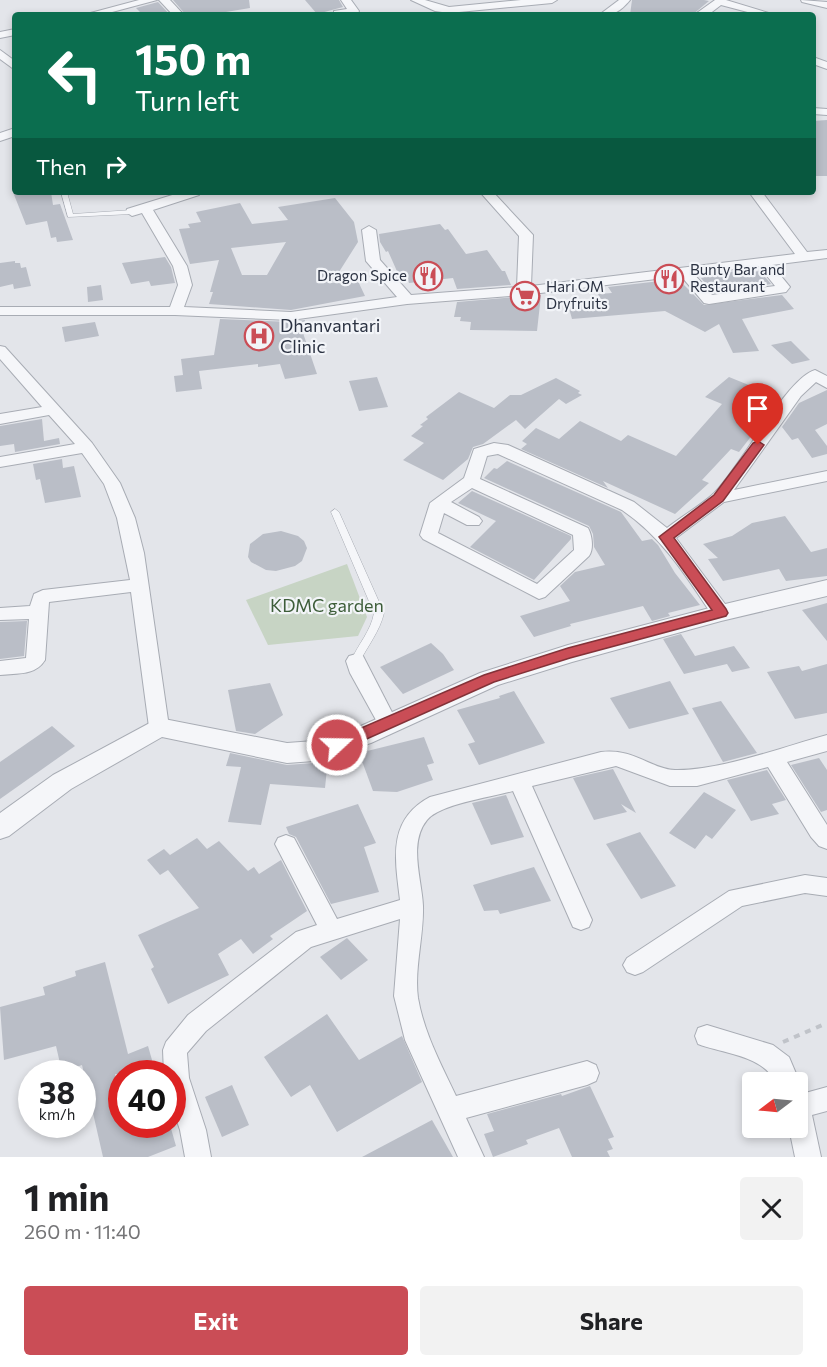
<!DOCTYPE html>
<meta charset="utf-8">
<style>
:root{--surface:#fff;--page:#f2f2f2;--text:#202124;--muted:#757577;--accent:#ca4d56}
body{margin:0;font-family:Commissioner,sans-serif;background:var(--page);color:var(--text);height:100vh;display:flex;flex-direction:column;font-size:22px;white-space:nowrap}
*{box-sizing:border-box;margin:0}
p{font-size:20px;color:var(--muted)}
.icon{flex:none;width:33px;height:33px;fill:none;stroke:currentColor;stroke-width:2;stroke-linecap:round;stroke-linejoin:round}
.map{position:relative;height:1157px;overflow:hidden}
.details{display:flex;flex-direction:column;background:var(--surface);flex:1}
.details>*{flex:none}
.hud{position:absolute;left:12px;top:12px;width:804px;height:183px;border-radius:6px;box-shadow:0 3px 9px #0003;background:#0b6e4f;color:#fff;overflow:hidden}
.needle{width:39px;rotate:254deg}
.tools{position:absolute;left:742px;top:1072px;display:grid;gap:12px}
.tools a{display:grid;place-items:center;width:66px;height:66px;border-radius:6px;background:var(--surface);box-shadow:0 3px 9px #0003;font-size:30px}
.speed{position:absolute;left:18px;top:1060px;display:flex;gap:12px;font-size:30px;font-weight:700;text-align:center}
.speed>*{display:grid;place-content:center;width:78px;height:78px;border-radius:50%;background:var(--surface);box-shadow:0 3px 9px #0003;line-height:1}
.speed small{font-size:15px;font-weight:400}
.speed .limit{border:9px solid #d22;background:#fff;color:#111}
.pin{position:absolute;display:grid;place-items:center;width:51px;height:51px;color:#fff;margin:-62px -26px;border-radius:50% 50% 50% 0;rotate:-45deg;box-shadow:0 0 6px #0007}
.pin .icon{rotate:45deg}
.me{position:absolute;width:66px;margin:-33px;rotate:69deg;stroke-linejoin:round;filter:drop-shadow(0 0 4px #0008)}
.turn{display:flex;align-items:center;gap:21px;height:126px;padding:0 24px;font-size:27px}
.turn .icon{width:78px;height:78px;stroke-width:2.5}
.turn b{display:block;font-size:42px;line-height:51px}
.then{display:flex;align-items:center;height:57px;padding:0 24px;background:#0003;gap:12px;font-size:22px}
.round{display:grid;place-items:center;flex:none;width:63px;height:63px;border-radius:6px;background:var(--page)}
.summary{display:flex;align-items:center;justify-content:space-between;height:102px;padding:0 24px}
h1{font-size:36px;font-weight:700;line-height:45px}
.action{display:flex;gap:12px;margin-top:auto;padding:12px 24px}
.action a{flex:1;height:69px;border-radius:6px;background:var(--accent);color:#fff;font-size:24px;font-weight:700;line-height:69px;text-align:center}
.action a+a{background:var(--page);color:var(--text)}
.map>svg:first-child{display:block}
.green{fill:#c7d4c4}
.building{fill:#babec7;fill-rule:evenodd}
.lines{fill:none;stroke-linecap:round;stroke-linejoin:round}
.service-casing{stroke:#a8acb4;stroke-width:1}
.minor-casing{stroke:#a8acb4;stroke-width:2}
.tertiary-casing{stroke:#a8acb4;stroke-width:2}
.path{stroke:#c0c3c9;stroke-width:4;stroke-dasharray:6 6;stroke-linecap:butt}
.service{fill:#f5f6f9;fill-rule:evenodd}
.minor{fill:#f5f6f9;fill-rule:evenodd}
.tertiary{fill:#f5f6f9;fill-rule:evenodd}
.route{fill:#ca4d56;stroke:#833238;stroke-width:1.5}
.labels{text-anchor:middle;stroke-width:4.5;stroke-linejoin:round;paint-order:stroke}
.far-poi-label{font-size:15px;fill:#2b3242;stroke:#f2f4f8;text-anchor:start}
.poi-label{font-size:18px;fill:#2b3242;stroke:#f2f4f8;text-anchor:start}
.park-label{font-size:18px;fill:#3d5d39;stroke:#f2f4f8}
</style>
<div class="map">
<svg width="827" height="1157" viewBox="0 0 827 1157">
<rect width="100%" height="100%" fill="#e3e5ea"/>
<path class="green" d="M 347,564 L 367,617 L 358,636 L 268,645 L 246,600 Z"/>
<g class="building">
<path d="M 173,0 L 249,0 L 250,8 L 208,15 L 186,15 Z"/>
<path d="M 305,0 L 339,0 L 343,7 L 317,14 Z"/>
<path d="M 632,0 L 704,0 L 709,1 L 692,15 L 630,15 Z"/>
<path d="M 158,2 L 170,15 L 143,15 L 136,8 Z"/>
<path d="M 827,120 L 827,176 L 813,176 L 813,121 Z"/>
<path d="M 13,192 L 51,192 L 53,205 L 60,204 L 73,240 L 57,242 L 56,237 L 51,238 L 47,221 L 26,225 Z"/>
<path d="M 335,198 L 354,222 L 358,242 L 332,283 L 357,279 L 365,296 L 291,310 L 209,304 L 213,292 L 210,292 L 219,260 L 190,264 L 179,229 L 190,228 L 188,224 L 201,222 L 196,212 L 240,203 L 252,224 L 288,220 L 278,207 ZM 286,242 L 267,275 L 242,275 L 231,248 Z"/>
<path d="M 440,224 L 445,230 L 448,229 L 466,254 L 487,250 L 502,271 L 505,271 L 511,285 L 457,289 L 453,278 L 409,283 L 407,277 L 400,278 L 388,251 L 386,252 L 380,242 L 379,234 Z"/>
<path d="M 165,257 L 171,267 L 175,283 L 151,286 L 149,281 L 131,284 L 122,263 Z"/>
<path d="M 15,261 L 15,263 L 20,263 L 21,268 L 26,267 L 31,286 L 14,289 L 13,284 L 0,287 L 0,263 Z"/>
<path d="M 735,271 L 743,271 L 745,273 L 760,271 L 771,284 L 713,293 L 701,278 Z"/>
<path d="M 678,279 L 704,305 L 782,295 L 794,309 L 742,319 L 759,351 L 733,353 L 719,324 L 705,332 L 665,311 L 572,319 L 567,301 L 601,300 L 598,294 L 612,293 L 608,287 Z"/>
<path d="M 101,285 L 103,300 L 88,302 L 87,287 Z"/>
<path d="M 541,295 L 537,331 L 470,330 L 471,322 L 460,321 L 461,317 L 454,317 L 457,302 Z"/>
<path d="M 220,319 L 291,322 L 305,320 L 303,333 L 317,374 L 285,379 L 280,364 L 258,367 L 258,364 L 199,371 L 202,389 L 176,392 L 174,376 L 183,375 L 181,359 L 214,355 Z"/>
<path d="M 95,322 L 99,336 L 65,342 L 62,327 Z"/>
<path d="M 791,341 L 810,360 L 792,364 L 771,345 Z"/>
<path d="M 377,377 L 388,407 L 359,411 L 349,381 Z"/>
<path d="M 729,377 L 781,398 L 739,452 L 731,449 L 702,480 L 709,483 L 675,514 L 603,481 L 608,488 L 521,449 L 527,444 L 522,441 L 536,428 L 559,439 L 580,421 L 621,441 L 628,435 L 676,456 L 722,404 L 705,397 Z"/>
<path d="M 556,378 L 580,391 L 578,393 L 582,395 L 566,404 L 559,399 L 525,429 L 516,420 L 483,444 L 473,447 L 468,459 L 443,480 L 403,460 L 424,443 L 411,436 L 423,426 L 420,425 L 428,419 L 426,417 L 459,392 L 494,408 L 510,395 L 521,395 Z"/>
<path d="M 827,390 L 827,424 L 815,430 L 827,446 L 827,454 L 812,458 L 798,438 L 792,440 L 782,427 L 799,403 Z"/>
<path d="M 42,419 L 44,441 L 59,438 L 60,444 L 15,452 L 14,444 L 0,446 L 0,426 Z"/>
<path d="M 62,459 L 63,468 L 74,466 L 81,497 L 45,503 L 40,479 L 36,480 L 33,464 Z"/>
<path d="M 507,461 L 621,512 L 642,541 L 652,539 L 658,545 L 675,573 L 700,605 L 668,613 L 670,616 L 652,621 L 643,606 L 570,624 L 571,626 L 534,637 L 520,616 L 570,601 L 560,586 L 575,572 L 605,565 L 594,547 L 593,534 L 589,526 L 484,478 L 494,468 L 497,469 Z"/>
<path d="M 472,491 L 571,536 L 571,539 L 534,580 L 470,547 L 496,521 L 458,503 Z"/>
<path d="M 785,516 L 811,552 L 827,548 L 827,576 L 786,581 L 779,569 L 723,581 L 708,559 L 718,558 L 703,544 L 732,536 L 752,523 Z"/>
<path d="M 281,531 L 298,536 L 304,541 L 307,548 L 302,561 L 295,566 L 276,571 L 266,570 L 251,562 L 248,557 L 250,544 L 263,534 Z"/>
<path d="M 827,603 L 827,641 L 802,610 Z"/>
<path d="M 27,621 L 24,656 L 0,659 L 0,622 Z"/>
<path d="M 681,634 L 695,656 L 734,646 L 750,668 L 732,672 L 727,664 L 684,674 L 663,639 Z"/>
<path d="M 431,643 L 443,654 L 454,670 L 403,694 L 380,667 Z"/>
<path d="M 827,664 L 827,713 L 795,719 L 767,672 L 799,666 L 802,671 Z"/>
<path d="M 670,681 L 689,714 L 629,729 L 610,698 Z"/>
<path d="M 270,683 L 283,715 L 255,734 L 236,731 L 228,690 Z"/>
<path d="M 514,691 L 545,743 L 479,765 L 468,744 L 475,742 L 457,710 L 500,698 L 499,696 Z"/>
<path d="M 721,701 L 757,753 L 723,762 L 692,708 Z"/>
<path d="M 52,726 L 75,746 L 0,799 L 0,762 Z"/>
<path d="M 424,737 L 434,763 L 427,765 L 433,780 L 397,792 L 373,791 L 359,753 Z"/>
<path d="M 230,753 L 287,765 L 314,763 L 328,759 L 325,788 L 270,784 L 261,825 L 228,822 L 241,767 L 226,766 Z"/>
<path d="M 819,758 L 827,770 L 827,810 L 821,812 L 791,765 Z"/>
<path d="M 613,769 L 636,813 L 621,804 L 627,812 L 594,820 L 573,778 Z"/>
<path d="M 767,770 L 786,800 L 772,804 L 779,814 L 751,821 L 727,780 Z"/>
<path d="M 704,792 L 736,810 L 712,839 L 706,835 L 695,849 L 669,833 Z"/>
<path d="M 506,795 L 524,837 L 491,845 L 472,803 Z"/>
<path d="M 358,804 L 376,843 L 364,847 L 379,892 L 331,904 L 296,837 L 289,834 L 286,827 Z"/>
<path d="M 640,832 L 676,886 L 641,899 L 606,844 Z"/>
<path d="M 197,838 L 207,849 L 219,841 L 248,871 L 254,867 L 259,874 L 281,860 L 307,911 L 270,936 L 273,939 L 253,954 L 241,939 L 218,954 L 229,975 L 168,1004 L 151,969 L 154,967 L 138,935 L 199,908 L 168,870 L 160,875 L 147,860 L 164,849 L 170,855 Z"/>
<path d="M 534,867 L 551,901 L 500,914 L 498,910 L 484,911 L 473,885 Z"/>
<path d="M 347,938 L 368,960 L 341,980 L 320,957 Z"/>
<path d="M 105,962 L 128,1054 L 148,1046 L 156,1074 L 115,1074 L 122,1103 L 122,1125 L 170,1125 L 176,1146 L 148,1157 L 103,1157 L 82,1065 L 62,1072 L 56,1046 L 4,1060 L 0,1007 L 45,995 L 43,987 L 76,976 L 75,971 Z"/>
<path d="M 327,1014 L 359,1060 L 402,1036 L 422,1082 L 337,1132 L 310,1085 L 291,1097 L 264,1057 Z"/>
<path d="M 232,1085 L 249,1125 L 222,1137 L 205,1097 Z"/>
<path d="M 590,1086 L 614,1137 L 608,1139 L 613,1149 L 607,1151 L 610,1157 L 572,1157 L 559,1128 L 526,1140 L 528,1144 L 493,1157 L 484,1134 L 494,1131 L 487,1114 L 561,1094 L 562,1096 Z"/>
<path d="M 432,1120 L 453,1157 L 362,1157 Z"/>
</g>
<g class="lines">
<g class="service-casing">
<g id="service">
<path d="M 61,192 L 67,192 L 73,214 L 132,210 L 135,212 L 132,214 L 68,217 Z"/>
<path d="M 335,509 L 339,512 L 384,613 C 380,631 367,647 359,663 L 353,663 L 351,661 C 358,644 371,631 374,613 L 331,512 Z"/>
</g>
</g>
<g class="minor-casing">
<g id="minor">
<path d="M 139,0 L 157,0 L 101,15 L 83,15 Z"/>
<path d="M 159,0 L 170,0 L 184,15 L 173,15 Z"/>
<path d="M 341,0 L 351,0 L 359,11 L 358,13 L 334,15 L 334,11 L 347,9 Z"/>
<path d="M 411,0 L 425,0 L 449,7 L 521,0 L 557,0 L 552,3 L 449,13 L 435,11 Z"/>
<path d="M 619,0 L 630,0 C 620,12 614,15 599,15 Z"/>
<path d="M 715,0 L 726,0 L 772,14 L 759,15 L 721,5 L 708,15 L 694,15 Z"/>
<path d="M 801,0 L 827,2 L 827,8 L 802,2 Z"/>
<path d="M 15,29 L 15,35 L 0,38 L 0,32 Z"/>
<path d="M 0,50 L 15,61 L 15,70 L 0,59 Z"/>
<path d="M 813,57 L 827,62 L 827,69 L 813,64 Z"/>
<path d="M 813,108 L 827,109 L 827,115 L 813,114 Z"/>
<path d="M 15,128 L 15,136 L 0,141 L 0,133 Z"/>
<path d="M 182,192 L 201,192 L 199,195 L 153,210 L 187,266 L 192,285 L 184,307 L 291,312 L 397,297 L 366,261 L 362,230 L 369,226 L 376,230 L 380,260 L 411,295 L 517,287 L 519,236 L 480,192 L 493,192 L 533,235 L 531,286 L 795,254 L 749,192 L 762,192 L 807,252 L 827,250 L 827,258 L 772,265 L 790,287 L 786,292 L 709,304 L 704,303 L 681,276 L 524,295 L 407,304 L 291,320 L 175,315 L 0,315 L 0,307 L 170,307 L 178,285 L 173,266 L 142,213 L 132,216 L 126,212 L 127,209 ZM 759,266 L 775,286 L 712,295 L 694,274 Z"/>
<path d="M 0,346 L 5,347 L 92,443 L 120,483 L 135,518 L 144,553 L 169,727 L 166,732 L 159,735 L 152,732 L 149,727 L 131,592 L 49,602 L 45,660 C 35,676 17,673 0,675 L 0,661 L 26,658 L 29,619 L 0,620 L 0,608 L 30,606 L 34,594 L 43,590 L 130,580 L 117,518 L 104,484 L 82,453 L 0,467 L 0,457 L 75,444 L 49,415 L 0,424 L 0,414 L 42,407 L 0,359 Z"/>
<path d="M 815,370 L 827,376 L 827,388 L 816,382 L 801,396 L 734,490 L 827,471 L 827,481 L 724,502 L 676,538 L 728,608 L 730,613 L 728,618 L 721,619 L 714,618 C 687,577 663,538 622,510 L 498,454 L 487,456 L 480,479 L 588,528 C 592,535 594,549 589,556 L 545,597 L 539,599 L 423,539 L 420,535 L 430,503 L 464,478 L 474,449 L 494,443 L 508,445 L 634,502 L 667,528 C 681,517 698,507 712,495 C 738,472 786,378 815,370 ZM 472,488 L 573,535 L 574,550 L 537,584 L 438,533 L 444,513 L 467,525 L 479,525 L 482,521 L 479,517 L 451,502 Z"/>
<path d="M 356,654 L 363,656 L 398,724 L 395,729 L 388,732 L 381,729 L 350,673 L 346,661 L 349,656 Z"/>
<path d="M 827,735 L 827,751 L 787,762 L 827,825 L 827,849 L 819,846 L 811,837 L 768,767 L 697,786 L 670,786 L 616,766 L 532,786 L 592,920 L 589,927 L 581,930 L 573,927 L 513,791 C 492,797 440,804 427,820 C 408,843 422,880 423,906 C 424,935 414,969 418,998 C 424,1033 441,1064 456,1096 L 587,1061 L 596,1065 L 599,1073 L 596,1081 L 587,1085 L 466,1118 L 484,1157 L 458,1157 L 405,1040 L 394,996 L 400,919 L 311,947 L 206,1031 L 187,1053 L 189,1078 L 206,1130 L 211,1157 L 185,1157 L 180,1130 L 172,1106 L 172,1074 L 164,1074 L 163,1050 L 166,1042 L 188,1015 L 296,932 L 317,925 L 275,844 L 278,838 L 286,835 L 294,838 L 337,919 L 400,900 C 395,859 387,820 430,797 L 601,752 C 635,748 650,769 675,770 C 719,771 783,747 827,735 Z"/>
<path d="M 805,875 L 827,878 L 827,896 L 805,893 L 742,906 L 643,972 L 635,975 L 627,972 L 623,965 L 627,958 L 729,891 Z"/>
<path d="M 707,1025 L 773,1045 L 789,1057 L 800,1083 L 798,1089 L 798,1083 L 776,1083 C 763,1055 724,1054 698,1044 L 695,1036 L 698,1028 Z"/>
<path d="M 827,1087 L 827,1111 L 812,1115 L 821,1157 L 795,1157 L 789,1128 L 798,1128 L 798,1095 Z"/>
</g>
</g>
<g class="tertiary-casing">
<path id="tertiary" d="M 827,580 L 827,596 L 721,621 L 572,662 L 498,685 L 371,743 L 314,761 L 287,763 L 162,737 L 71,789 L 9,836 L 0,839 L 0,813 L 53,775 L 159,718 L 287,743 L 314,741 L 354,729 L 480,673 L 568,645 L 721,605 Z"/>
</g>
<path class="path" d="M 783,1042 L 827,1023"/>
<use href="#service" class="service"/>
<use href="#minor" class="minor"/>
<use href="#tertiary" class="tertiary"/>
</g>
<path class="route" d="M 758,441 L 764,445 L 723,501 L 674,538 L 726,609 L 728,613 L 726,616 L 570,658 L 494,682 L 342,750 L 331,750 L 329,745 L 331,741 L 484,675 L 568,648 L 712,610 L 659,537 L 714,495 L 753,443 Z"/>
<defs>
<g id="restaurant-ring" transform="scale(1.5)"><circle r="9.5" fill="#f2f4f8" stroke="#ca4d56" stroke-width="1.5"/><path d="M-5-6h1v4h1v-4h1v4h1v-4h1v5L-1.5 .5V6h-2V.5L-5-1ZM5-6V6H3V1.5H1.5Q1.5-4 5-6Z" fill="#ca4d56"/></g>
<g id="supermarket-ring" transform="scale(1.5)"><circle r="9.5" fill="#f2f4f8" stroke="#ca4d56" stroke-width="1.5"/><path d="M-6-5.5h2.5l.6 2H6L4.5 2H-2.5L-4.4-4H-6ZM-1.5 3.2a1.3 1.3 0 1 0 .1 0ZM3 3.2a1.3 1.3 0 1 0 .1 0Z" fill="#ca4d56"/></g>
<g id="hospital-ring" transform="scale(1.5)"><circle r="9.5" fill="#f2f4f8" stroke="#ca4d56" stroke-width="1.5"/><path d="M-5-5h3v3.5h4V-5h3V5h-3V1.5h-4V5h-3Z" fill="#ca4d56"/></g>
</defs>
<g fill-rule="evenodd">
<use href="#restaurant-ring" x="428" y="276"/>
<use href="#restaurant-ring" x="669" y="279"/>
<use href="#supermarket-ring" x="525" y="296"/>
<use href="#hospital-ring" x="259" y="336"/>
</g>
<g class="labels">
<g class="far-poi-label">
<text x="690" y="275">Bunty Bar and<tspan x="690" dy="17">Restaurant</tspan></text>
<text x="407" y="281" text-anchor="end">Dragon Spice</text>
<text x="546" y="292">Hari OM<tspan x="546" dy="17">Dryfruits</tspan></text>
</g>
<g class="poi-label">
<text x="280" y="332">Dhanvantari<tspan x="280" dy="21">Clinic</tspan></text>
</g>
<g class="park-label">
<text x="327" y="612">KDMC garden</text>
</g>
</g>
</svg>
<div class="tools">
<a><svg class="needle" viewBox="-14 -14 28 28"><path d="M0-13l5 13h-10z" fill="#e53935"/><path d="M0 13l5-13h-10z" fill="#757577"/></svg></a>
</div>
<div class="speed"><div>38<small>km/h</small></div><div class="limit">40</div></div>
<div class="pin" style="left:758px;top:445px;background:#d93025"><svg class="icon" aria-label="arrive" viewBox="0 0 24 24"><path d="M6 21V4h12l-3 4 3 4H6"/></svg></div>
<svg class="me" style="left:337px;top:745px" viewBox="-20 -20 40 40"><circle r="17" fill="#ca4d56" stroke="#fff" stroke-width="3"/><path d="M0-11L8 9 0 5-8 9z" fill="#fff"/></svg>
<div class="hud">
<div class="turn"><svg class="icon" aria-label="left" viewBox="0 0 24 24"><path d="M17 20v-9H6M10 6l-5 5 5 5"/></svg><div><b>150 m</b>Turn left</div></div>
<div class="then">Then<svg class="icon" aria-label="right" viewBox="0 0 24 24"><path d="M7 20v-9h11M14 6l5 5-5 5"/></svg></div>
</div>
</div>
<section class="details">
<div class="summary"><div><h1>1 min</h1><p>260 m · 11:40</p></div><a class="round"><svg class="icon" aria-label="close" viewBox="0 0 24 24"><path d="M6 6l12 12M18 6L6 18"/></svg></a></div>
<div class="action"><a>Exit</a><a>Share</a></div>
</section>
